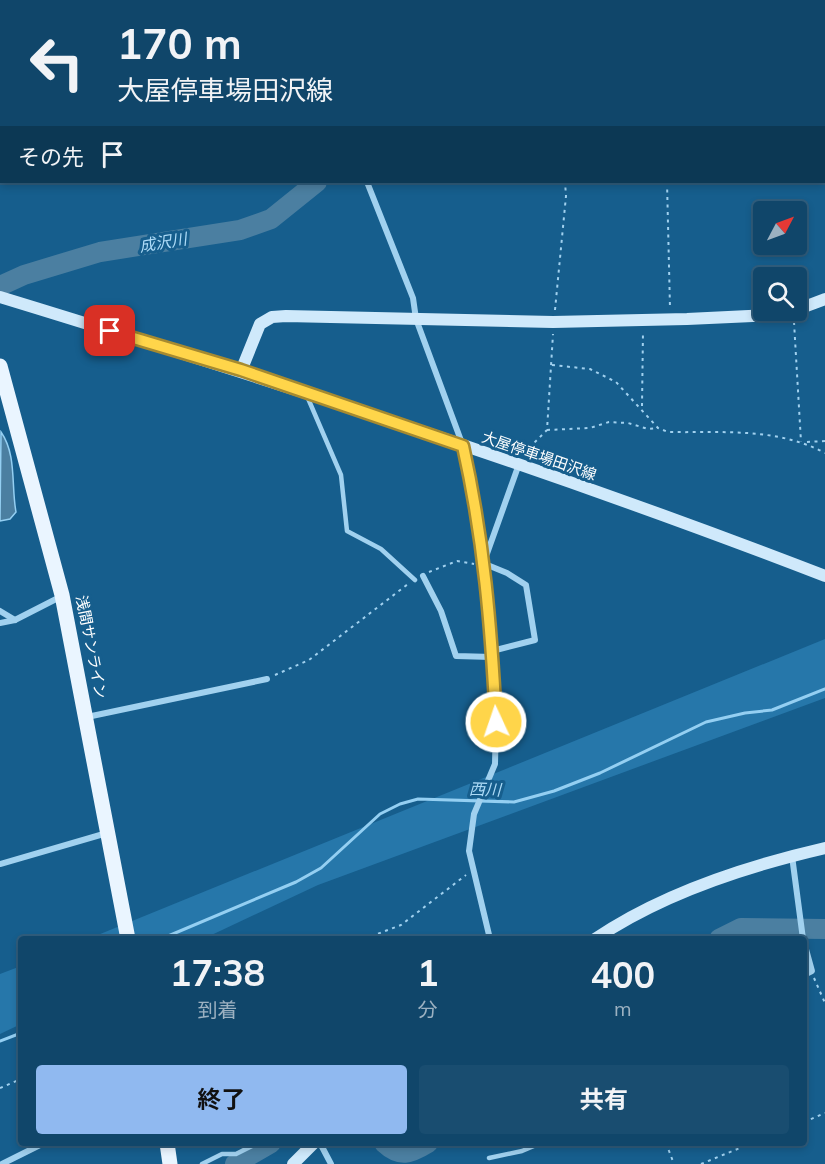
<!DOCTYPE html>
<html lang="ja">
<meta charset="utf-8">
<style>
:root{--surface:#10466a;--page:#194d70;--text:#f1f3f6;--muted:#9cb1c1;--line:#305e7e;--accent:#90b9f0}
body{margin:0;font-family:Mulish,"Noto Sans JP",sans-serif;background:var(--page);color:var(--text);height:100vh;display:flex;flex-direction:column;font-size:22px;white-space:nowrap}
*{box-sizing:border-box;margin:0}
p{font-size:20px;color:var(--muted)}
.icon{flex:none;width:33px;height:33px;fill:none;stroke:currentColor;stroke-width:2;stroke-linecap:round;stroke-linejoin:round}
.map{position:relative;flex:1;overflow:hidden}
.details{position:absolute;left:18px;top:936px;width:789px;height:210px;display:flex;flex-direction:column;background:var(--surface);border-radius:6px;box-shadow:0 3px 9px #0003,0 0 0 2px var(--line)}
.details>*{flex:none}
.top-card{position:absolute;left:0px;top:0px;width:825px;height:183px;box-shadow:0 3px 9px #0003,0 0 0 2px var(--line);background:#10466a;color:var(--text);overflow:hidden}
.needle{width:39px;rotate:49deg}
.tools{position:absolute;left:753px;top:201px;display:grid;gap:12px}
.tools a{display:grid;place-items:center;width:54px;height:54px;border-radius:6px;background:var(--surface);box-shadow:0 3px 9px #0003,0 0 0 2px var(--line);font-size:30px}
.pin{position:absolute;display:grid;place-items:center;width:51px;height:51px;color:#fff;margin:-26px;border-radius:12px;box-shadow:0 3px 9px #0006}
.me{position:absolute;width:66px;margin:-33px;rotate:357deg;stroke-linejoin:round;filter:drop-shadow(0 0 4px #0008)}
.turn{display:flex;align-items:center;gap:21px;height:126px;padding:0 18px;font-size:27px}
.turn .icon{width:78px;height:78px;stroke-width:2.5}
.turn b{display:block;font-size:42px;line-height:51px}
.then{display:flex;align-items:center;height:57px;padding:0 18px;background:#0003;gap:12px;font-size:22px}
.eta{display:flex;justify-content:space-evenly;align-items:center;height:102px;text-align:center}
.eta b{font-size:36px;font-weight:700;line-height:42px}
.primary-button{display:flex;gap:12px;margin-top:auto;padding:12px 18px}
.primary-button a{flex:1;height:69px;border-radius:6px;background:var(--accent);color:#111;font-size:24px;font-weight:700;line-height:69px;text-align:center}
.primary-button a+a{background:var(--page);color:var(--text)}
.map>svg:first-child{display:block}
.green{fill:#2677aa}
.water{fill:#4b7fa1;stroke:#94cff2;stroke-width:1.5}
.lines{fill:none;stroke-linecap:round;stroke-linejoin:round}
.stream{stroke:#94cff2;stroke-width:3}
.river{stroke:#4b7fa1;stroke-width:20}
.path{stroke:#a1d1ef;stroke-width:2;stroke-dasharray:3 4.5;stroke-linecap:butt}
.lane{stroke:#a1d1ef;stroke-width:4.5}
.street{stroke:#a1d1ef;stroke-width:6}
.secondary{stroke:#cfe9fb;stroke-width:12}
.primary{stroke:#eaf5ff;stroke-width:15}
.route-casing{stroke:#a68a30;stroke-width:15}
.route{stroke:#ffd54a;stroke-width:10}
.labels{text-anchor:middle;stroke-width:6;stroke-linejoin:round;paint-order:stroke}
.street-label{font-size:15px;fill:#fff;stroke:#165e8d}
.water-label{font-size:16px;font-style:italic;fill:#addbf7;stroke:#165e8d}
</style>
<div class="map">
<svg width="825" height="1164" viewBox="0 0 825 1164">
<rect width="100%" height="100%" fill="#165e8d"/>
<g class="green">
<path d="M 825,639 L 825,698 L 318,885 L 203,939 L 88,939 Z"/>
<path d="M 21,966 L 21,1024 L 0,1034 L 0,974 Z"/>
</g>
<path class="water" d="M 1,432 C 17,455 11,486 16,512 L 10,519 L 0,521 Z"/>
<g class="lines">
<g class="stream">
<path d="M 161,939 L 296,882 L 321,868 L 380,814 L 400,804 L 418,799 L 514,802 L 554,791 L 600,773 L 706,722 L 745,713 L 772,710 L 825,689"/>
<path d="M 0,1041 L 21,1033"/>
</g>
<g class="river">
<path d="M 712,2 L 719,0"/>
<path d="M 0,286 L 24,275 L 100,252 L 240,230 L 271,219 L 317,182"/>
<path d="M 719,939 L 741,928 L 825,929"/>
<path d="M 384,1143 C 400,1158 410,1154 428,1143"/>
<path d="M 235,1164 L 271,1143"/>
</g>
<g class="path">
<path d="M 203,2 L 206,0"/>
<path d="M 753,2 L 762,0"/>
<path d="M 824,96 L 825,95"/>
<path d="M 0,178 L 2,177"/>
<path d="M 667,182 L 670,308"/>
<path d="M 555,310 L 566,196 L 565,182"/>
<path d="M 794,322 L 801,442"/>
<path d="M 552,365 L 590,369 L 616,382 L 658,428 L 668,432 C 722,433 776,427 825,453"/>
<path d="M 642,406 L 643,331"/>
<path d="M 547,430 L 590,428 L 609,422 L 628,423 L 648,429 L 658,428"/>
<path d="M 807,442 L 825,441"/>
<path d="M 524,453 L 547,430 L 553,334"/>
<path d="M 429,572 L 457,561 L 474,564"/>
<path d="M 275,675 L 309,660 L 408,584"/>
<path d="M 364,939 L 401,925 L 466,875"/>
<path d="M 814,978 L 825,1003"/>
<path d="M 0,1088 L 21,1079"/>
<path d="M 804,1122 L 825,1113"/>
<path d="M 666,1143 L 674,1164"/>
<path d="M 701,1164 L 752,1143"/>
</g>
<g class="lane">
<path d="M 307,396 L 341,475 L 347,531 L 381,549 L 415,580"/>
<path d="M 489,1158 L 522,1151 L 541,1143"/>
<path d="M 202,1164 L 222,1154 L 236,1154 L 258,1143"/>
</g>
<g class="street">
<path d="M 268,0 L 268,2"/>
<path d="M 658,0 L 658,2"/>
<path d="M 325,2 L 326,0"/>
<path d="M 367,182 L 413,298 L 416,319 L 463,446 L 478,515 L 483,565"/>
<path d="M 484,562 L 519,464"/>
<path d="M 485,564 L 496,722 L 495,764 L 474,814 L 469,851 L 490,939"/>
<path d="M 485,564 L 507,573 L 526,585 L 535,640 L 492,651"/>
<path d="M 423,576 L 441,611 L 456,656 L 492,657"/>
<path d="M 0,611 L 15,620"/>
<path d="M 0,623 L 15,620 L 62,596"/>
<path d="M 87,717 L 267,679"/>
<path d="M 792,856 L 803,939"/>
<path d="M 0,864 L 107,833"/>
<path d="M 804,942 L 812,971 L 804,975"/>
<path d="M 320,1143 L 331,1164"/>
<path d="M 2,1164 L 42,1144 L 53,1143"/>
</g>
<g class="secondary">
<path d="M 0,297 C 278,382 554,471 825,576"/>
<path d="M 796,310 L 825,299"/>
<path d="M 241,371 L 260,324 L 272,317 L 286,316 L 553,322 L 687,319 L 772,315 L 793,310"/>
<path d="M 595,939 C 661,894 747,866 825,848"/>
<path d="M 293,1164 L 314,1143"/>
</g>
<g class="primary">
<path d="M 0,366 L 62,595 L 128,939"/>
<path d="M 167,1143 L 170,1164"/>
</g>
</g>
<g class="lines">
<g class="route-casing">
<path id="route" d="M 110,331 L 241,370 L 463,446 C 484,540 491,625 496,722"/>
</g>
<use href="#route" class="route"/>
</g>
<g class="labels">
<g class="street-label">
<text transform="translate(539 456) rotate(19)" y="5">大屋停車場田沢線</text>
<text transform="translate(91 647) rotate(79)" y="5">浅間サンライン</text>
</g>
<g class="water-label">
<text transform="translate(163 242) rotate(-9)" y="6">成沢川</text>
<text transform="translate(485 789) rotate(2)" y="6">西川</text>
</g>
</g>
</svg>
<div class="tools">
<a><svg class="needle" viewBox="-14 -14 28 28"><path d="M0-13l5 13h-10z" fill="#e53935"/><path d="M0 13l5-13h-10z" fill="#9cb1c1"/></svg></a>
<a><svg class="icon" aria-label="search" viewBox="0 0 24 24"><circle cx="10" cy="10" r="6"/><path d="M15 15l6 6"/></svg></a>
</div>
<div class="pin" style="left:110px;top:331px;background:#d93025"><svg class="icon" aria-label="arrive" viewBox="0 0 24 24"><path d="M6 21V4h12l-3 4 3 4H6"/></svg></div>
<svg class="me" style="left:496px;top:722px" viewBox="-20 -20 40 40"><circle r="17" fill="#ffd54a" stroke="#fff" stroke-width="3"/><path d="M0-11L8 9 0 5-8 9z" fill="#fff"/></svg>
<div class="top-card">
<div class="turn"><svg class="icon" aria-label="left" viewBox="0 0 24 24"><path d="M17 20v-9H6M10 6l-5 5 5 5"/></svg><div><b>170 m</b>大屋停車場田沢線</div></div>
<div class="then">その先<svg class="icon" aria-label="arrive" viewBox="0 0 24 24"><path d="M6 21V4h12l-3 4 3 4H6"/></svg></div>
</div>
<section class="details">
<div class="eta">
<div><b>17:38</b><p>到着</p></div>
<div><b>1</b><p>分</p></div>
<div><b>400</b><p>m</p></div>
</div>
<div class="primary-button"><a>終了</a><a>共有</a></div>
</section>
</div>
